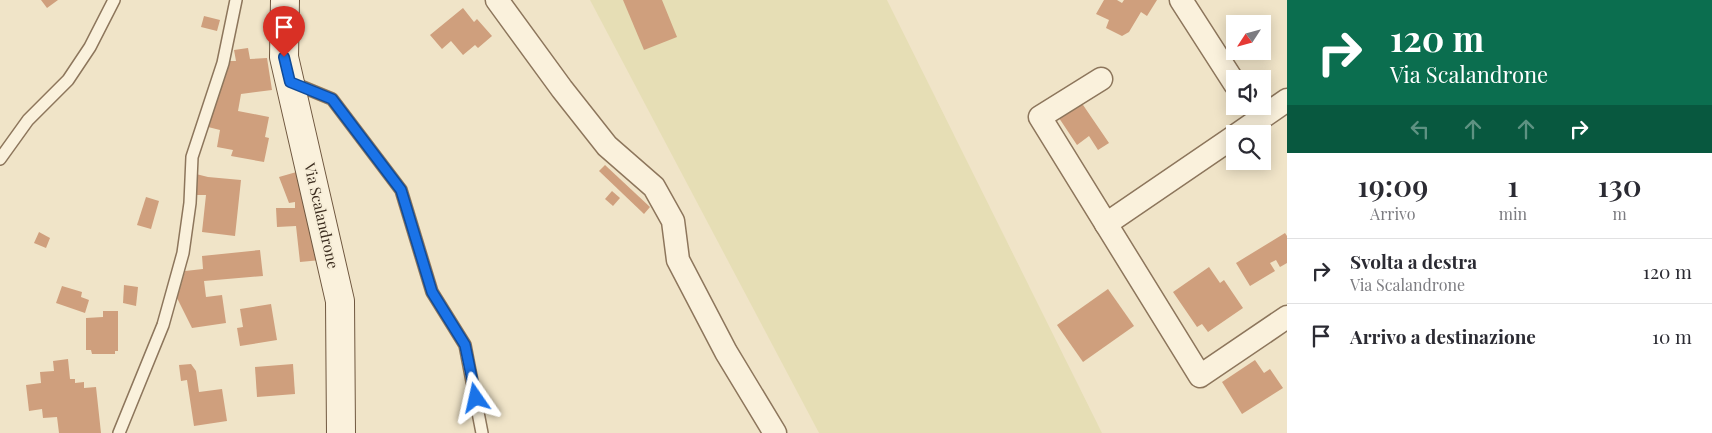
<!DOCTYPE html>
<html lang="it">
<style>
:root{--surface:#fff;--page:#f7f7f7;--text:#2b2b33;--muted:#7c7c81;--line:#e1e1e2}
body{margin:0;font-family:"Playfair Display",serif;background:var(--page);color:var(--text);height:100vh;display:flex;flex-direction:column;font-size:19px;white-space:nowrap}
*{box-sizing:border-box;margin:0}
p{font-size:16px;color:var(--muted)}
.icon{flex:none;width:28px;height:28px;fill:none;stroke:currentColor;stroke-width:2;stroke-linecap:round;stroke-linejoin:round}
.map{position:relative;flex:1;overflow:hidden}
.side{display:flex;flex-direction:column;background:var(--surface);width:425px}
.side>*{flex:none}
.guide{background:#0b6e4f;color:#fff;overflow:hidden}
.needle{width:32px;rotate:234deg}
.tools{position:absolute;left:1226px;top:15px;display:grid;gap:10px}
.tools a{display:grid;place-items:center;width:45px;height:45px;border-radius:0px;background:var(--surface);box-shadow:0 2px 12px #0003;font-size:25px}
.pin{position:absolute;display:grid;place-items:center;width:42px;height:42px;color:#fff;margin:-51px -21px;border-radius:50% 50% 50% 0;rotate:-45deg;box-shadow:0 0 5px #0007}
.pin .icon{rotate:45deg}
.me{position:absolute;width:55px;margin:-28px;rotate:349deg;stroke-linejoin:round;filter:drop-shadow(0 0 4px #0008)}
.turn{display:flex;align-items:center;gap:18px;height:105px;padding:0 20px;font-size:22px}
.turn .icon{width:65px;height:65px;stroke-width:2.5}
.turn b{display:block;font-size:35px;line-height:42px}
.lanes{display:flex;align-items:center;height:48px;padding:0 20px;background:#0003;justify-content:center;gap:25px;direction:ltr}
.lanes .off{opacity:.35}
.eta{display:flex;justify-content:space-evenly;align-items:center;height:85px;text-align:center}
.eta b{font-size:30px;font-weight:600;line-height:35px}
ul{padding:0;list-style:none}
li{display:flex;align-items:center;gap:15px;height:65px;padding:0 20px;border-top:1px solid var(--line)}
li div{flex:1}
li b{display:block;font-size:19px}
li em{font-style:normal}
main{display:flex;flex:1;min-height:0}
.map>svg:first-child{display:block}
.farmland{fill:#e6deb5}
.building{fill:#cf9f7d}
.lines{fill:none;stroke-linecap:round;stroke-linejoin:round}
.lane-casing{stroke:#8d765c;stroke-width:14}
.street-casing{stroke:#8d765c;stroke-width:25}
.secondary-casing{stroke:#6f573f;stroke-width:30}
.lane{stroke:#faf1dc;stroke-width:11}
.street{stroke:#faf1dc;stroke-width:22}
.secondary{stroke:#faf1dc;stroke-width:28}
.route-casing{stroke:#114b97;stroke-width:12}
.route{stroke:#1a73e8;stroke-width:9}
.labels{text-anchor:middle;stroke-width:4;stroke-linejoin:round;paint-order:stroke}
.street-label{font-size:15px;fill:#3d2e20;stroke:#f7eed8}
</style>
<main>
<div class="map">
<svg width="1287" height="433" viewBox="0 0 1287 433">
<rect width="100%" height="100%" fill="#f0e4c8"/>
<path class="farmland" d="M 590,0 L 887,0 L 1102,433 L 819,433 Z"/>
<g class="building">
<path d="M 41,0 L 58,0 L 47,8 Z"/>
<path d="M 623,0 L 662,0 L 677,37 L 644,50 Z"/>
<path d="M 1104,0 L 1117,0 L 1122,3 L 1124,0 L 1157,0 L 1147,16 L 1141,12 L 1129,32 L 1122,36 L 1106,28 L 1109,20 L 1096,14 Z"/>
<path d="M 463,8 L 474,22 L 477,19 L 492,36 L 478,48 L 475,45 L 463,55 L 451,41 L 442,49 L 430,35 Z"/>
<path d="M 204,16 L 220,20 L 217,31 L 201,27 Z"/>
<path d="M 248,48 L 250,59 L 267,58 L 272,90 L 241,94 L 238,111 L 269,117 L 265,137 L 269,138 L 264,162 L 231,156 L 233,150 L 217,147 L 220,130 L 208,127 L 225,61 L 236,61 L 234,50 Z"/>
<path d="M 1081,102 L 1109,143 L 1098,150 L 1089,136 L 1077,145 L 1059,118 Z"/>
<path d="M 605,165 L 650,207 L 644,214 L 599,171 Z"/>
<path d="M 300,171 L 321,260 L 300,262 L 296,226 L 277,227 L 276,208 L 295,208 L 295,202 L 289,203 L 279,177 Z"/>
<path d="M 196,174 L 208,177 L 241,180 L 235,236 L 202,232 L 206,195 L 196,195 Z"/>
<path d="M 612,191 L 620,198 L 613,206 L 605,199 Z"/>
<path d="M 146,197 L 159,201 L 151,229 L 137,225 Z"/>
<path d="M 39,232 L 50,238 L 46,248 L 34,243 Z"/>
<path d="M 1285,233 L 1287,236 L 1287,263 L 1280,267 L 1276,260 L 1270,263 L 1275,271 L 1250,286 L 1236,263 Z"/>
<path d="M 260,250 L 263,276 L 204,281 L 206,297 L 222,295 L 226,323 L 192,328 L 177,298 L 185,271 L 203,269 L 202,256 Z"/>
<path d="M 1209,267 L 1220,283 L 1224,280 L 1243,308 L 1208,332 L 1202,324 L 1197,327 L 1173,292 Z"/>
<path d="M 124,285 L 138,287 L 136,306 L 123,303 Z"/>
<path d="M 62,286 L 82,292 L 81,297 L 89,300 L 85,313 L 56,303 Z"/>
<path d="M 1108,289 L 1134,326 L 1083,362 L 1057,325 Z"/>
<path d="M 271,304 L 277,340 L 240,346 L 237,328 L 243,327 L 240,309 Z"/>
<path d="M 103,311 L 118,311 L 118,351 L 115,351 L 115,354 L 92,354 L 91,350 L 86,350 L 86,318 L 103,317 Z"/>
<path d="M 68,359 L 70,379 L 75,379 L 75,383 L 84,382 L 84,388 L 96,387 L 101,433 L 59,433 L 57,417 L 43,418 L 42,409 L 29,411 L 26,385 L 41,383 L 40,372 L 54,371 L 53,361 Z"/>
<path d="M 1255,360 L 1264,373 L 1270,369 L 1283,388 L 1242,414 L 1222,382 Z"/>
<path d="M 191,364 L 196,371 L 199,392 L 222,389 L 227,421 L 194,426 L 187,380 L 181,381 L 179,365 Z"/>
<path d="M 293,364 L 295,394 L 257,397 L 255,367 Z"/>
</g>
<g class="lines">
<g class="lane-casing">
<g id="lane">
<path d="M 293,83 L 332,99 L 401,190 L 432,292 L 465,345 L 482,433"/>
<path d="M 0,159 L 28,120 L 68,80 L 90,47 L 114,0"/>
<path d="M 119,433 L 163,325 L 183,253 L 190,203 L 192,157 L 223,63 L 236,0"/>
</g>
</g>
<g class="street-casing">
<g id="street">
<path d="M 497,0 L 562,89 L 607,146 L 654,187 L 673,221 L 678,260 L 726,352 L 775,433"/>
<path d="M 1181,0 L 1235,84"/>
<path d="M 1101,79 L 1040,117 L 1200,376 L 1287,317"/>
<path d="M 1238,134 L 1287,100"/>
<path d="M 1106,224 L 1235,136"/>
</g>
</g>
<g class="secondary-casing">
<path id="secondary" d="M 285,0 L 284,57 L 340,301 L 341,433"/>
</g>
<use href="#lane" class="lane"/>
<use href="#street" class="street"/>
<use href="#secondary" class="secondary"/>
</g>
<g class="lines">
<g class="route-casing">
<path id="route" d="M 284,57 L 290,82 L 332,99 L 401,190 L 432,292 L 465,345 L 476,398"/>
</g>
<use href="#route" class="route"/>
</g>
<g class="labels">
<g class="street-label">
<text transform="translate(321 216) rotate(77)" y="5">Via Scalandrone</text>
</g>
</g>
</svg>
<div class="tools">
<a><svg class="needle" viewBox="-14 -14 28 28"><path d="M0-13l5 13h-10z" fill="#e53935"/><path d="M0 13l5-13h-10z" fill="#7c7c81"/></svg></a>
<a><svg class="icon" aria-label="sound" viewBox="0 0 24 24"><path d="M4 9h4l5-4v14l-5-4H4zM17 9q2 3 0 6"/></svg></a>
<a><svg class="icon" aria-label="search" viewBox="0 0 24 24"><circle cx="10" cy="10" r="6"/><path d="M15 15l6 6"/></svg></a>
</div>
<div class="pin" style="left:284px;top:57px;background:#d93025"><svg class="icon" aria-label="arrive" viewBox="0 0 24 24"><path d="M6 21V4h12l-3 4 3 4H6"/></svg></div>
<svg class="me" style="left:476px;top:398px" viewBox="-20 -20 40 40"><path d="M0-17L14 15 0 8-14 15z" fill="#1a73e8" stroke="#fff" stroke-width="4"/></svg>
</div>
<section class="side">
<div class="guide">
<div class="turn"><svg class="icon" aria-label="right" viewBox="0 0 24 24"><path d="M7 20v-9h11M14 6l5 5-5 5"/></svg><div><b>120 m</b>Via Scalandrone</div></div>
<div class="lanes"><svg class="icon off" aria-label="left" viewBox="0 0 24 24"><path d="M17 20v-9H6M10 6l-5 5 5 5"/></svg><svg class="icon off" aria-label="ahead" viewBox="0 0 24 24"><path d="M12 20V5M6 11l6-6 6 6"/></svg><svg class="icon off" aria-label="ahead" viewBox="0 0 24 24"><path d="M12 20V5M6 11l6-6 6 6"/></svg><svg class="icon" aria-label="right" viewBox="0 0 24 24"><path d="M7 20v-9h11M14 6l5 5-5 5"/></svg></div>
</div>
<div class="eta">
<div><b>19:09</b><p>Arrivo</p></div>
<div><b>1</b><p>min</p></div>
<div><b>130</b><p>m</p></div>
</div>
<ul>
<li><svg class="icon" aria-label="right" viewBox="0 0 24 24"><path d="M7 20v-9h11M14 6l5 5-5 5"/></svg><div><b>Svolta a destra</b><p>Via Scalandrone</p></div><em>120 m</em></li>
<li><svg class="icon" aria-label="arrive" viewBox="0 0 24 24"><path d="M6 21V4h12l-3 4 3 4H6"/></svg><div><b>Arrivo a destinazione</b></div><em>10 m</em></li>
</ul>
</section>
</main>
